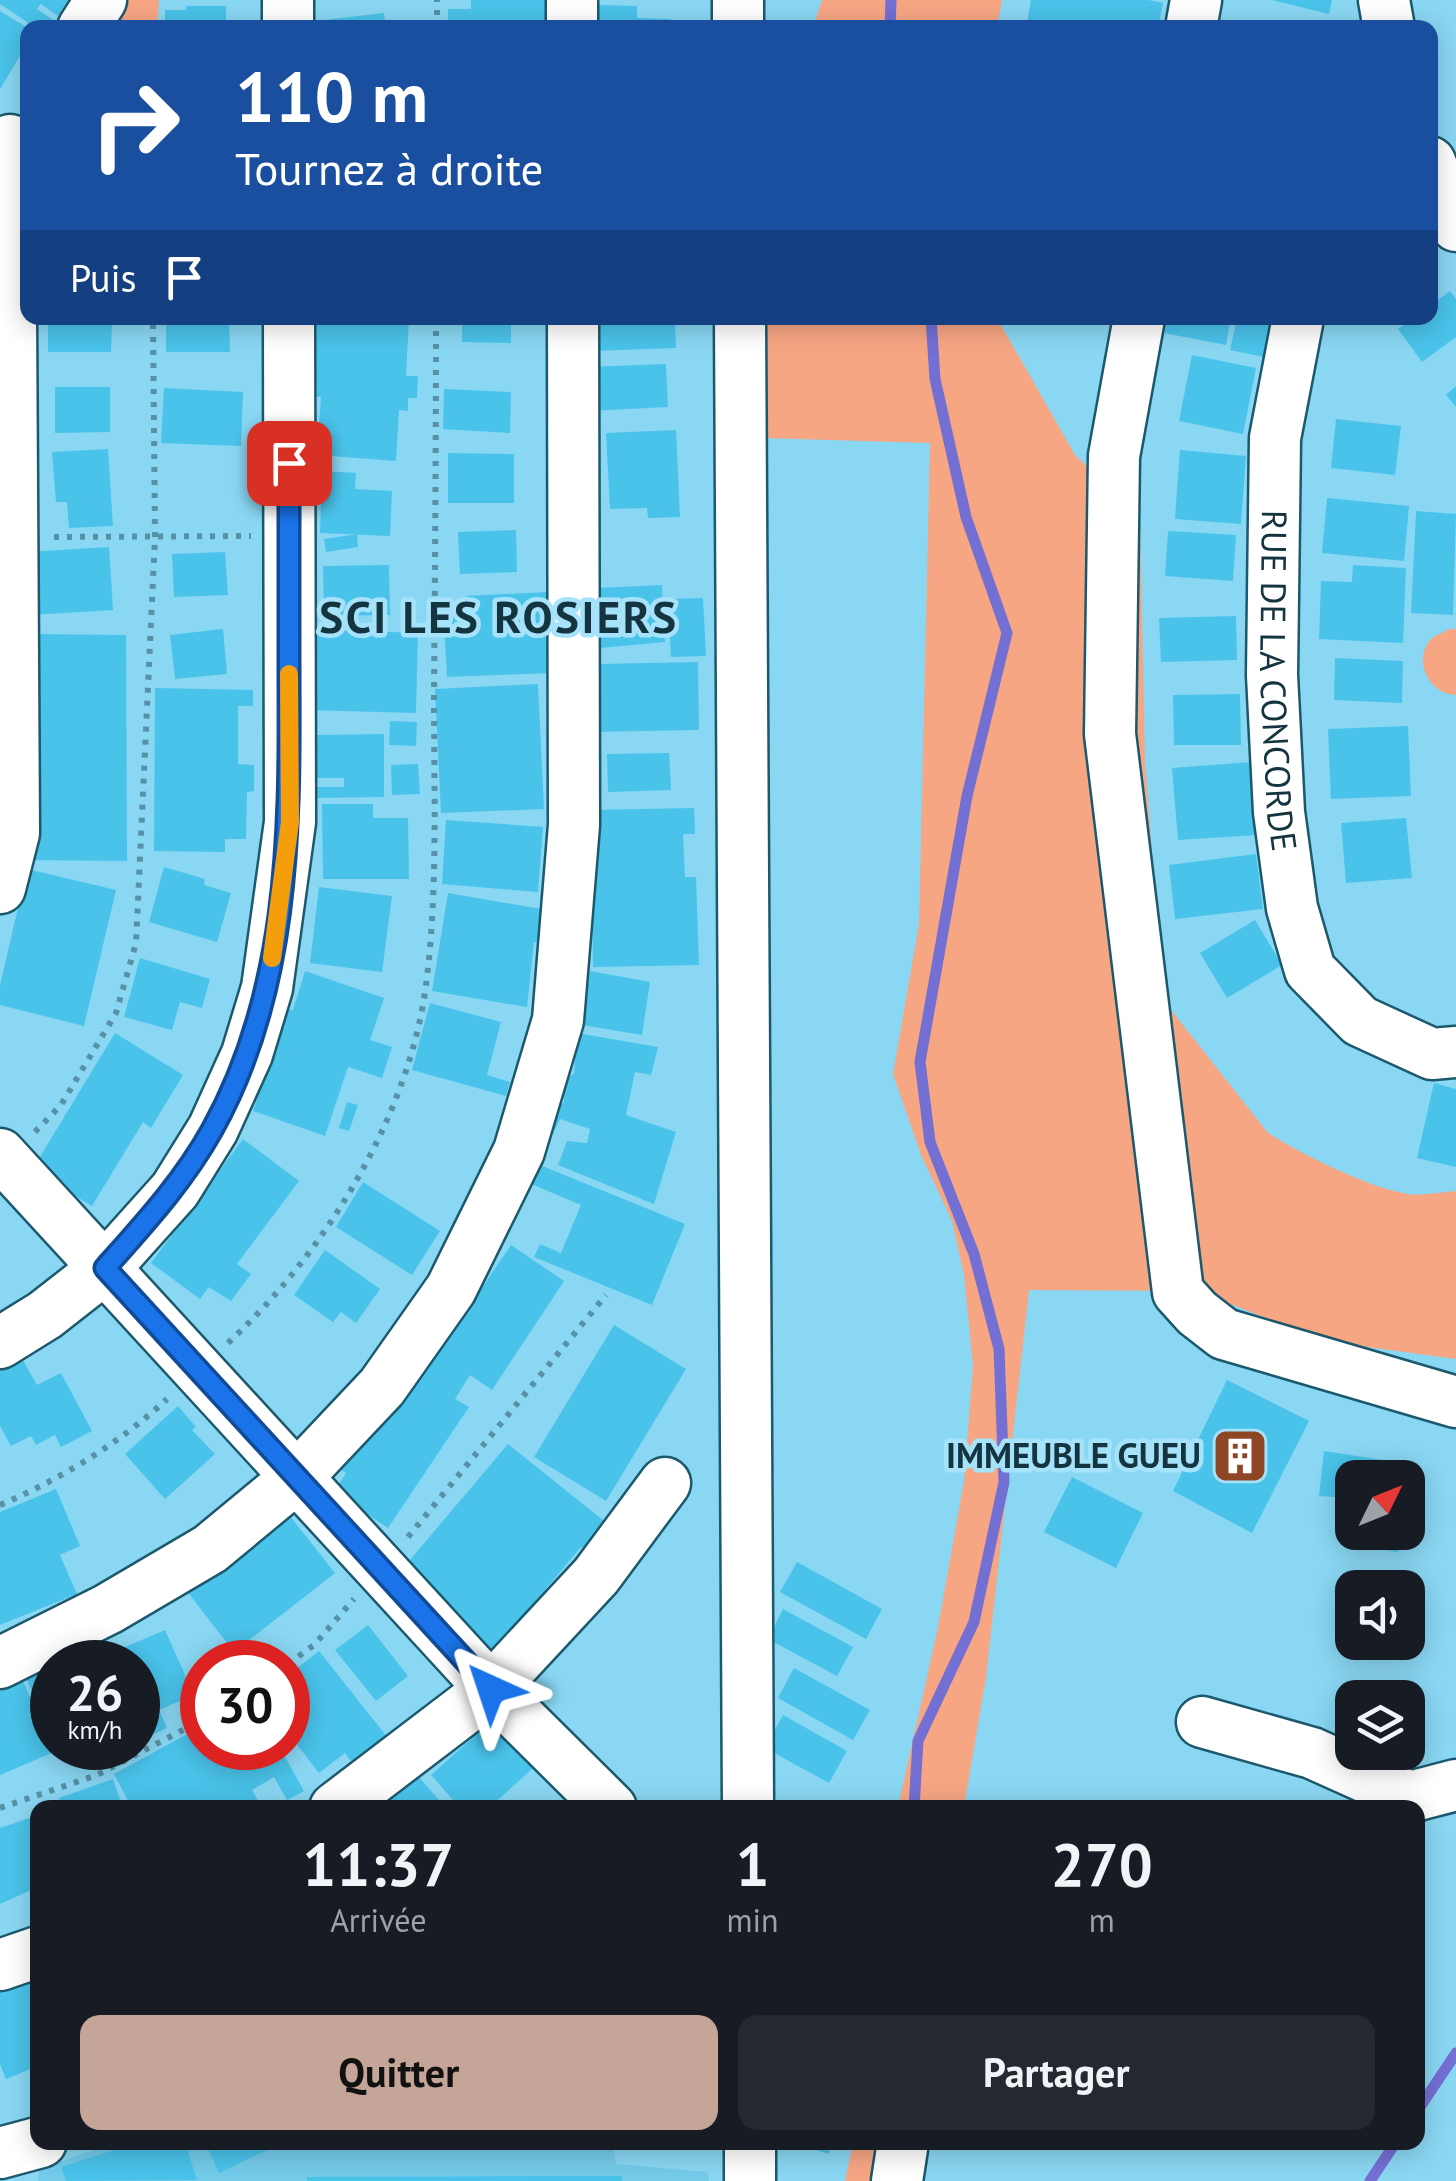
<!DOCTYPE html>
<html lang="fr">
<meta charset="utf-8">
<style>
:root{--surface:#171b24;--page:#242831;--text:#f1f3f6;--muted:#9ea1a6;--accent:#c5a598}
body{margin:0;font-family:"PT Sans",sans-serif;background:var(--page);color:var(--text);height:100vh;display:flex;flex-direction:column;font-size:38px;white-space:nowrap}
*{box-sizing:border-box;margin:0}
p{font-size:32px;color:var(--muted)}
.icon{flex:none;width:55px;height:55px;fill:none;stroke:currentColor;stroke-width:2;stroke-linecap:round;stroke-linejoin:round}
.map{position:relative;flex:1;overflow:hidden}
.panel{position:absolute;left:30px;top:1800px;width:1395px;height:350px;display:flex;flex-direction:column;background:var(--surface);border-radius:20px;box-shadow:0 5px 25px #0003}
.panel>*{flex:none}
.banner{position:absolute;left:20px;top:20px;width:1418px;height:305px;border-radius:20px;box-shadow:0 5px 25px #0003;background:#1a4fa0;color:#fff;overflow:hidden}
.needle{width:65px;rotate:47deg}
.controls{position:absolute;left:1335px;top:1460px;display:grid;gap:20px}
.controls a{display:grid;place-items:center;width:90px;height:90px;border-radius:20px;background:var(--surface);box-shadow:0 5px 25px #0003;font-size:50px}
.speed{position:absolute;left:30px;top:1640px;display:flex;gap:20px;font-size:50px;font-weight:700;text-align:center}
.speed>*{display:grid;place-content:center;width:130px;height:130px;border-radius:50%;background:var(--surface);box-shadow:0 5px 25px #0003;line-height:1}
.speed small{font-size:25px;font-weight:400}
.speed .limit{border:15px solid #d22;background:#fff;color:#111}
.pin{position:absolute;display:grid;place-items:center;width:85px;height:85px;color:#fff;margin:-42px;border-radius:20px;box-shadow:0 5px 15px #0006}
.me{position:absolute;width:110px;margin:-55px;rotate:318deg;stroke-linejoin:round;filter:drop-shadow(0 0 8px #0008)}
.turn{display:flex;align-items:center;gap:35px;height:210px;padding:0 50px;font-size:45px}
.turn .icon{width:130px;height:130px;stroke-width:2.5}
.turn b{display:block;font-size:70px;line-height:85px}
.then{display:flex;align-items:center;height:95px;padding:0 50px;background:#0003;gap:20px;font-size:38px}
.eta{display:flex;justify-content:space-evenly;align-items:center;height:170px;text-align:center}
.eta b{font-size:60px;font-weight:800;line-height:70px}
.primary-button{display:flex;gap:20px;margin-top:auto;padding:20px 50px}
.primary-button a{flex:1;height:115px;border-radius:20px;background:var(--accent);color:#111;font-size:40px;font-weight:800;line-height:115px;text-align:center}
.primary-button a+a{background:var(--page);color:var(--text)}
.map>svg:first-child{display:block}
.built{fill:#74cbea}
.green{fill:#f7a684}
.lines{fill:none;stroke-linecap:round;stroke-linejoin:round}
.stream{stroke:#746fd3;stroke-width:11}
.building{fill:#4ac3ea}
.minor-casing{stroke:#1c596d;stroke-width:55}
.path{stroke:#5791a6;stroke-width:6;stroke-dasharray:5 8;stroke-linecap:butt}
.minor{stroke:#fff;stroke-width:50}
.route-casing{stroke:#114b97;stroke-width:25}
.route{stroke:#1a73e8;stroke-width:18}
.slow{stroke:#f59e0b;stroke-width:18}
.labels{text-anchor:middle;stroke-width:9;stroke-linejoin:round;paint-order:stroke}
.street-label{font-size:35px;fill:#143540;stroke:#a6e2f9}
.poi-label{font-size:35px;font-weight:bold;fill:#143540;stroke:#a6e2f9;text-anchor:end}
.district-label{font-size:45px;font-weight:bold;letter-spacing:2.5px;fill:#143540;stroke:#a6e2f9}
</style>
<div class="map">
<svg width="1456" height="2181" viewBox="0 0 1456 2181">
<rect width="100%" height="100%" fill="#8ad7f3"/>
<path class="built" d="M 117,2142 L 613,2143 L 616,2164 L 708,2172 L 709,2181 L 38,2181 L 39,2169 Z"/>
<g class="green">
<path d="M 126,0 L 159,0 L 157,27 L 108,28 Z"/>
<path d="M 822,0 L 1002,0 L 997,27 L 813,27 Z"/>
<path d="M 727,318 L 997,318 L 1075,455 L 1140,517 L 1145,762 L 1159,941 L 1171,1010 L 1268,1133 C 1301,1154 1369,1188 1408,1194 C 1423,1196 1441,1192 1456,1191 L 1456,1359 L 1323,1341 L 1198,1291 L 1029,1290 L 986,1677 L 964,1807 L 898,1807 L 938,1627 L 964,1481 L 973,1366 L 964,1275 L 952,1221 L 921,1155 L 893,1074 L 919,924 L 930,443 L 724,437 Z"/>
<path d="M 1449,629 L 1456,629 L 1456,695 C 1428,694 1411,658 1433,637 C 1434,637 1448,630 1449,629 Z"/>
<path d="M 853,2143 L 914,2143 L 911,2181 L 845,2181 Z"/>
</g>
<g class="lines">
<g class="stream">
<path d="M 890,28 L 891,0"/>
<path d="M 914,1808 L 918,1741 L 974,1622 L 1004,1482 L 999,1349 L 974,1254 L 930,1142 L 920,1062 L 967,796 L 1007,633 L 966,517 L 935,379 L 931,318"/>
<path d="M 1418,2110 L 1456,2053"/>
<path d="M 1370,2181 L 1396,2142"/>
</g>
</g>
<g class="building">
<path d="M 0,0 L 68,0 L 58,16 L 41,4 L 37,9 L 56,22 L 52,28 L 36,28 L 0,4 Z"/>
<path d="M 471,0 L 549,0 L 549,27 L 448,28 L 448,9 L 471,9 Z"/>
<path d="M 1031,0 L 1149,0 L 1163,3 L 1158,28 L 1026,28 Z"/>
<path d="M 1272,0 L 1332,0 L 1329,14 Z"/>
<path d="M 599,5 L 637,6 L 637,18 L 671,19 L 670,28 L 599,28 Z"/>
<path d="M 186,6 L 226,6 L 226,28 L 165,28 L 165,10 L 186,10 Z"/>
<path d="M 0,11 L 28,28 L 28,61 L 20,56 L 0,89 Z"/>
<path d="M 384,13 L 386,28 L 316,28 L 315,21 Z"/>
<path d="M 1450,291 L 1456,299 L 1456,337 L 1422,362 L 1398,329 L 1414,318 L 1430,318 L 1430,306 Z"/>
<path d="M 48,318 L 112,318 L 111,352 L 48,352 Z"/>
<path d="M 166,318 L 229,318 L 230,352 L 166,352 Z"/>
<path d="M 316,318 L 409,318 L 406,376 L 418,376 L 417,398 L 408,398 L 408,411 L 399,410 L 396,461 L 317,455 L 321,397 L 311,396 Z"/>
<path d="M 462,318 L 511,318 L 511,343 L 462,342 Z"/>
<path d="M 591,318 L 675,318 L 676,348 L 592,351 Z"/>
<path d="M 1162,318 L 1231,318 L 1226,345 L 1159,332 Z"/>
<path d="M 1237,318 L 1273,318 L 1264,357 L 1230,350 Z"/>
<path d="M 1192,355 L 1256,368 L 1243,434 L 1179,421 Z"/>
<path d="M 666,364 L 668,407 L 589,411 L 586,367 Z"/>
<path d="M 1456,386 L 1456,407 L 1446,395 Z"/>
<path d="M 55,387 L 110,387 L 110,432 L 55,433 Z"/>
<path d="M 164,388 L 243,392 L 241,446 L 161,443 Z"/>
<path d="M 444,389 L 511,392 L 510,433 L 443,429 Z"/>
<path d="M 1336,419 L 1401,426 L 1395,475 L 1331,468 Z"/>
<path d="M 676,430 L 680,517 L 648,518 L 647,508 L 610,509 L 606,433 Z"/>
<path d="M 108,449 L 113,526 L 69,528 L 67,502 L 56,502 L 52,452 Z"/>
<path d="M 1180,450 L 1246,456 L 1241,524 L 1175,519 Z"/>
<path d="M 448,453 L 514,454 L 514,503 L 448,503 Z"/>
<path d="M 322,471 L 356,473 L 355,489 L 392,491 L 390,536 L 320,533 Z"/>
<path d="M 1327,498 L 1409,506 L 1404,561 L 1322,553 Z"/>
<path d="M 1416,511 L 1456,514 L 1453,615 L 1411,613 Z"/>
<path d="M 516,530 L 517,572 L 460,574 L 458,532 Z"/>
<path d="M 1168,531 L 1236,535 L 1233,581 L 1165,576 Z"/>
<path d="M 357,534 L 358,547 L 326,552 L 324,539 Z"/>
<path d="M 109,547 L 113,610 L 31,615 L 27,552 Z"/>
<path d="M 225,552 L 228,595 L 174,597 L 172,554 Z"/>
<path d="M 389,565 L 390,615 L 324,616 L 323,566 Z"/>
<path d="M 1353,565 L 1406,568 L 1403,643 L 1319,639 L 1321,581 L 1352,582 Z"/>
<path d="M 662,585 L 665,642 L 600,648 L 597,588 Z"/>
<path d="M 548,592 L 552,673 L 447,677 L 443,605 L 466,603 L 466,596 Z"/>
<path d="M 703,598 L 706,656 L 671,657 L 668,599 Z"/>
<path d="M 1236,616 L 1237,660 L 1161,662 L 1159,618 Z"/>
<path d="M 223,629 L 227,674 L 175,679 L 170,635 Z"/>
<path d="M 308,629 L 418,633 L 416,713 L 306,710 Z"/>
<path d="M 25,634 L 126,635 L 127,861 L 26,860 Z"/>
<path d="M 1335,658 L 1403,661 L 1402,703 L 1334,700 Z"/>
<path d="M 698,662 L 699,730 L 587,732 L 587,709 L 600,709 L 598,664 Z"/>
<path d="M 538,684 L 544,809 L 441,813 L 435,689 Z"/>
<path d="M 155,688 L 253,690 L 253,706 L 238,706 L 238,764 L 254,765 L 254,791 L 247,792 L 246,839 L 225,839 L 225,852 L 154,851 Z"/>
<path d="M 1240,694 L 1241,745 L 1174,745 L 1173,695 Z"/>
<path d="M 390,721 L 417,722 L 416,746 L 389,745 Z"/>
<path d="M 1408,726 L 1411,796 L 1331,799 L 1328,729 Z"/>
<path d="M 384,734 L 384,797 L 314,798 L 314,787 L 344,787 L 344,778 L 315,778 L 314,735 Z"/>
<path d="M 669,753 L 671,790 L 608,792 L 607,754 Z"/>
<path d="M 1251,762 L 1257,835 L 1178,840 L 1172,768 Z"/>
<path d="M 418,764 L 420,794 L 392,795 L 391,765 Z"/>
<path d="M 322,804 L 373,804 L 373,818 L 408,818 L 409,879 L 323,879 Z"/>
<path d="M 694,808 L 695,834 L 683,834 L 685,877 L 696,877 L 699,965 L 593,967 L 591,810 Z"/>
<path d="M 1406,818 L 1412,878 L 1346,883 L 1341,823 Z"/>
<path d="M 446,820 L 543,827 L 538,892 L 442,884 Z"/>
<path d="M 1256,854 L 1263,909 L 1175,919 L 1169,865 Z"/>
<path d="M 164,867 L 205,879 L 204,885 L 231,893 L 217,942 L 149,922 Z"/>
<path d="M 27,869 L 116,890 L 84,1026 L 0,1005 L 0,985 Z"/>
<path d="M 319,887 L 392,896 L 382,972 L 310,963 Z"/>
<path d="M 448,893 L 547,910 L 541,943 L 534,942 L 527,1007 L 432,991 Z"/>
<path d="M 1255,920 L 1282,965 L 1227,998 L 1200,953 Z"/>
<path d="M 140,958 L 210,979 L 202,1008 L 180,1002 L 172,1030 L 124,1017 Z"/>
<path d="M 305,971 L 384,998 L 370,1040 L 392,1047 L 382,1078 L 348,1067 L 325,1136 L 253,1111 L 276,1042 L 283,1008 L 293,1010 Z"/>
<path d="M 590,971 L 650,982 L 642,1035 L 582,1025 Z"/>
<path d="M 430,1003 L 501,1022 L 487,1075 L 510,1082 L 506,1096 L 412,1070 Z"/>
<path d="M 115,1033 L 183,1075 L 151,1128 L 143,1122 L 92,1206 L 32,1170 Z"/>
<path d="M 577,1033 L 658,1047 L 651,1075 L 635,1072 L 626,1115 L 676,1132 L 654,1204 L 558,1165 L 567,1141 L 587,1143 L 590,1129 L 560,1119 L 553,1134 L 538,1125 L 548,1105 L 564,1103 L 564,1081 L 574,1073 Z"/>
<path d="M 1434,1083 L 1456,1089 L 1456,1167 L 1417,1158 Z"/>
<path d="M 347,1102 L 358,1105 L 349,1131 L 339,1128 Z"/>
<path d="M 243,1139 L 299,1181 L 237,1264 L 251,1274 L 231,1301 L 209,1287 L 200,1299 L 151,1263 Z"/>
<path d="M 530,1161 L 685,1224 L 652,1305 L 534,1257 L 540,1244 L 561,1253 L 581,1205 L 522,1180 Z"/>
<path d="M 363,1182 L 440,1231 L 412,1275 L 336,1227 Z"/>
<path d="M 511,1245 L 564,1281 L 492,1390 L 470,1375 L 455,1399 L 469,1407 L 388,1528 L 334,1492 L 346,1473 L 340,1469 L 464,1282 L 479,1292 Z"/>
<path d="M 325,1250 L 380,1289 L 356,1323 L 341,1312 L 333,1322 L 294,1295 Z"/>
<path d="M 614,1325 L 686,1369 L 606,1501 L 534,1457 Z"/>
<path d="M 19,1353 L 37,1385 L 61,1373 L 92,1431 L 61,1447 L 55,1435 L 36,1445 L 31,1436 L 11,1446 L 0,1426 L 0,1363 Z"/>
<path d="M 1227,1380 L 1309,1421 L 1252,1533 L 1173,1491 Z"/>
<path d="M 178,1406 L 196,1427 L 192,1430 L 215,1454 L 165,1499 L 125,1454 Z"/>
<path d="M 508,1444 L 614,1529 L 591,1556 L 581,1547 L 493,1652 L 399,1573 Z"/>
<path d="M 1324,1451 L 1409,1464 L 1407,1478 L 1352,1478 L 1352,1532 L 1400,1532 L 1398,1552 L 1343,1544 L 1348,1498 L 1319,1496 Z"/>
<path d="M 1072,1477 L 1143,1513 L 1116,1568 L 1044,1532 Z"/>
<path d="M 56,1489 L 80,1546 L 60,1555 L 77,1594 L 0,1625 L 0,1512 Z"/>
<path d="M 286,1511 L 335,1573 L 234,1652 L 186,1590 Z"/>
<path d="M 797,1562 L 882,1609 L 866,1639 L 780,1592 Z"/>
<path d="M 783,1609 L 853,1647 L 837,1676 L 768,1639 Z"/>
<path d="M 368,1625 L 408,1676 L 376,1701 L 335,1650 Z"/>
<path d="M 165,1630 L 194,1695 L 159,1710 L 167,1728 L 138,1741 L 138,1662 L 90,1662 Z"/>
<path d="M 319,1651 L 392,1743 L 357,1770 L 345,1753 L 319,1773 L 288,1733 L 288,1675 Z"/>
<path d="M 52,1663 L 52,1675 L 43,1683 L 52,1705 L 43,1720 L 25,1675 Z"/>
<path d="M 794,1668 L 870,1710 L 853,1740 L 778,1698 Z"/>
<path d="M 23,1681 L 54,1752 L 0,1775 L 0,1691 Z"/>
<path d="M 783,1715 L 847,1751 L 829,1783 L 765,1748 Z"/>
<path d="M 491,1721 L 533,1768 L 489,1808 L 460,1808 L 431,1775 Z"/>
<path d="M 202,1726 L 202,1748 L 280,1748 L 304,1791 L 287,1800 L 274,1777 L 252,1790 L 262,1808 L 132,1808 L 114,1774 Z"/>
<path d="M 412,1769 L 446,1808 L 369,1808 Z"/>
<path d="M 113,1779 L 123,1808 L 63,1808 L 59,1798 Z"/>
<path d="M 38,1815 L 38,1887 L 0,1904 L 0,1828 Z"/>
<path d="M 38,1968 L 38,2066 L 6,2079 L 0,2064 L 0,1983 Z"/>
<path d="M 139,2142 L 185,2142 L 197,2180 L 66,2181 L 61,2167 Z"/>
<path d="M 205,2142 L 284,2142 L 219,2173 Z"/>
<path d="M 791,2142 L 832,2142 L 829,2154 Z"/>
<path d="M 622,2176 L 622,2181 L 307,2181 L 307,2177 Z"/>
</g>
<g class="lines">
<g class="minor-casing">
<g id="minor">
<path d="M 288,0 L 288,28"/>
<path d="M 572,0 L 572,28"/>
<path d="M 738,0 L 738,28"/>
<path d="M 1384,0 L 1389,28"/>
<path d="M 83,28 L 101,0"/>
<path d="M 1191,28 L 1196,0"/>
<path d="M 1430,162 L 1456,226"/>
<path d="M 740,318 L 748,1808"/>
<path d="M 1139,318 L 1114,456 L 1110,734 L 1178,1292 L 1197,1313 L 1224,1334 L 1456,1402"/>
<path id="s1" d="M 1298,318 L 1275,438 L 1272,675 L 1279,812 L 1292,908 L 1310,970 L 1360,1021 L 1432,1054 L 1456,1052"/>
<path d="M 0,888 L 14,833 L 10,140"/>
<path d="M 0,1154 L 491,1689 L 611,1808"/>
<path d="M 0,1343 L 45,1315 L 105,1268 L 175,1190 L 213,1129 L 247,1054 L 267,988 L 290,822 L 289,318"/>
<path d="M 0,1663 L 108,1609 L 210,1549 L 297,1477 L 382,1387 L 451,1289 L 519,1151 L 558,1020 L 574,825 L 573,318"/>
<path d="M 1202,1722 L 1312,1753 L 1410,1797"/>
<path d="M 335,1808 L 491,1689 L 596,1576 L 665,1483"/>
<path d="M 1401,1808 L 1410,1797 L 1456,1785"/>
<path d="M 0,1965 L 38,1952"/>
<path d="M 750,2142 L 750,2181"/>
<path d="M 0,2153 L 41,2142"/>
<path d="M 897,2181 L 903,2142"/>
</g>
</g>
<g class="path">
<path d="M 437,28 L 437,0"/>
<path d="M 54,537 L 251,536"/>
<path d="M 35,1132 L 61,1105 L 116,1013 L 136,943 L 155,537 L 153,318"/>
<path d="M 228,1343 C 324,1254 409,1117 426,985 C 438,894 434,789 434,697 C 435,570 436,444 436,318"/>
<path d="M 0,1505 C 59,1480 120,1443 167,1399"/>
<path d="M 408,1537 L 606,1295"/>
<path d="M 288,1664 L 314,1645 L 354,1599"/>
<path d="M 0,1808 L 97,1775 L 202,1720"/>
</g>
<use href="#minor" class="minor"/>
</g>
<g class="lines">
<g class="route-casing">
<path id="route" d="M 289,463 C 289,537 289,611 289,685 C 290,836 288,994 212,1130 C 183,1182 144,1224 105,1268 L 491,1689"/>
</g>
<use href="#route" class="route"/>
<path class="slow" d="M 272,958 L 290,822 L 289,674"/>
</g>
<defs>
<g id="building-square" transform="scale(2.875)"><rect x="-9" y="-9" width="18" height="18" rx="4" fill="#8f4626" stroke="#a6e2f9"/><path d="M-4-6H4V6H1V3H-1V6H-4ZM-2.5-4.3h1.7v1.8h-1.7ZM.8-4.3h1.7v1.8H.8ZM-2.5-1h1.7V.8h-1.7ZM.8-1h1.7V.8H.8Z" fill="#fff"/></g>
</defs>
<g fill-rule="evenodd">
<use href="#building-square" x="1240" y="1456"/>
</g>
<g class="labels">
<g class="street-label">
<text dy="12" stroke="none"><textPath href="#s1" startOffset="365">RUE DE LA CONCORDE</textPath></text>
</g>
<g class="poi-label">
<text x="1201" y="1468">IMMEUBLE GUEU</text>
</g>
<g class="district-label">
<text x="499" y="633">SCI LES ROSIERS</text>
</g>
</g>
</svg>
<div class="controls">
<a><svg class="needle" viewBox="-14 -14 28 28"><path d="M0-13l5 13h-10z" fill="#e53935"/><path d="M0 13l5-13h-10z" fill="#9ea1a6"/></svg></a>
<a><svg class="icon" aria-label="sound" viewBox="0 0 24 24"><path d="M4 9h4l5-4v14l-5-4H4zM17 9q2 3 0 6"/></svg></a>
<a><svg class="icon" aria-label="layers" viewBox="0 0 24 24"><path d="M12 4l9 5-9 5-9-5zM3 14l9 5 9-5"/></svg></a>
</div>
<div class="speed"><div>26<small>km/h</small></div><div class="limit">30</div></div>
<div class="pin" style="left:289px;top:463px;background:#d93025"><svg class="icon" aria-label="arrive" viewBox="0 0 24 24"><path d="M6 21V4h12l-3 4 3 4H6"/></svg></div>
<svg class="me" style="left:491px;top:1689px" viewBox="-20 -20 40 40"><path d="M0-17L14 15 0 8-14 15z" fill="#1a73e8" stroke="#fff" stroke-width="4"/></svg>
<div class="banner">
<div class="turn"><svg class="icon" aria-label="right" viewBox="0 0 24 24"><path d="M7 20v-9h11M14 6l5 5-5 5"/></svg><div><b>110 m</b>Tournez à droite</div></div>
<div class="then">Puis<svg class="icon" aria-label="arrive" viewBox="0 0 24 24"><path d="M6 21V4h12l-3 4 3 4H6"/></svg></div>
</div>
<section class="panel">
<div class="eta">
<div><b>11:37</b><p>Arrivée</p></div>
<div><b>1</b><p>min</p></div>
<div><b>270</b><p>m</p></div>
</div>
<div class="primary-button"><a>Quitter</a><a>Partager</a></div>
</section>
</div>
